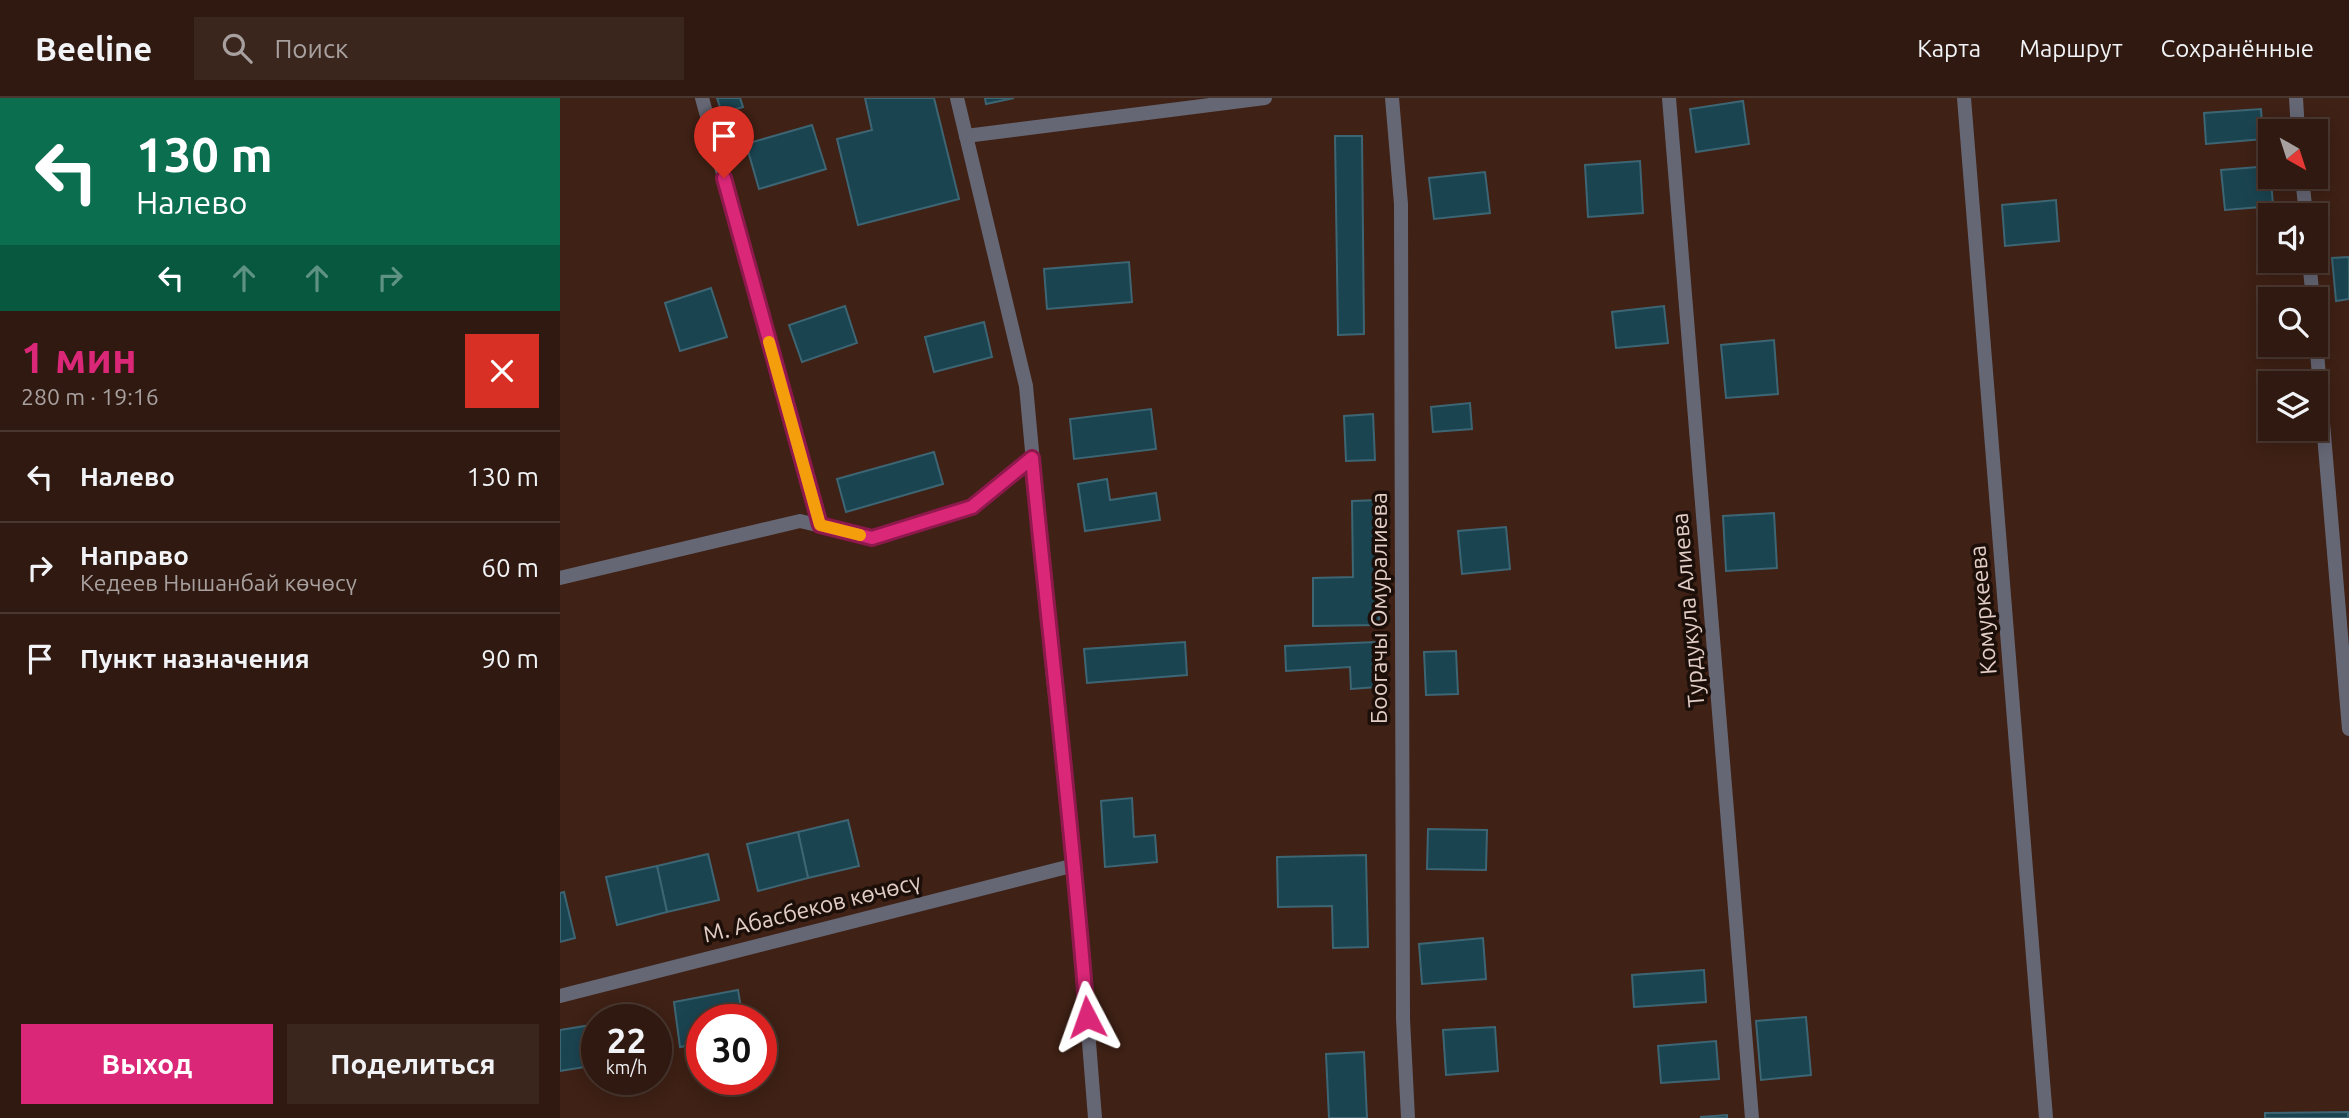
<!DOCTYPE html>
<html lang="ru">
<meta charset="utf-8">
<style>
:root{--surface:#2f1910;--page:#3b261e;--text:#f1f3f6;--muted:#a7a09f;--line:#4a3830;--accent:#db2777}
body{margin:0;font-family:Ubuntu,sans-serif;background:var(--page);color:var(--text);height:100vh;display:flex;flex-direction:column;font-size:26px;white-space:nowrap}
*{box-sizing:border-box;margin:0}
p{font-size:23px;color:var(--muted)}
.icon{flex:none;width:38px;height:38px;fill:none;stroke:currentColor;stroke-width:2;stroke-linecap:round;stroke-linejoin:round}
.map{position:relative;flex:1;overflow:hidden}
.drawer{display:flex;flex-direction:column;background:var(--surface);width:560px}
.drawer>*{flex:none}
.banner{background:#0b6e4f;color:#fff;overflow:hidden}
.needle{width:46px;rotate:141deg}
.tools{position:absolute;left:1698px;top:21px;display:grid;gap:14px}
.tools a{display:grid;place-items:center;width:70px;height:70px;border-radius:0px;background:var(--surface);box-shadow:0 4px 18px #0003,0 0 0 2px var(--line);font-size:35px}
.speed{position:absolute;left:21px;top:906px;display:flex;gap:14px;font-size:35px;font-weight:700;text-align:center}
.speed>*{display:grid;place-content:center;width:91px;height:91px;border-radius:50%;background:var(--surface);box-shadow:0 4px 18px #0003,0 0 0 2px var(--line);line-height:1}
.speed small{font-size:18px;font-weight:400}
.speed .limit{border:10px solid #d22;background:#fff;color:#111}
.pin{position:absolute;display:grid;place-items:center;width:60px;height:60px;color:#fff;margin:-72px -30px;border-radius:50% 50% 50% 0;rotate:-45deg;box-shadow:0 0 7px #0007}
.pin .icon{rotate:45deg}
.me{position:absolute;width:77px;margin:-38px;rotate:356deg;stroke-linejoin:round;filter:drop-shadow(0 0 5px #0008)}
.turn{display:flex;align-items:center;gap:24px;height:147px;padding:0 21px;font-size:32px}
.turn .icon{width:91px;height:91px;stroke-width:2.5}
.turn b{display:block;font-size:49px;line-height:60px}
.lanes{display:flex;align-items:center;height:66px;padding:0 21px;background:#0003;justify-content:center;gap:35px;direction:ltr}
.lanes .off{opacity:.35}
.round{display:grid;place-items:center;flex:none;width:74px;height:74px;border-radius:0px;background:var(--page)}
.summary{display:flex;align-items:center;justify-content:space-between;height:119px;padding:0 21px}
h1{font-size:42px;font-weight:700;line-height:52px;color:var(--accent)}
.button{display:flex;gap:14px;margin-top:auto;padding:14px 21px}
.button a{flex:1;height:80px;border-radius:0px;background:var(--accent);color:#fff;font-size:28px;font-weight:700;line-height:80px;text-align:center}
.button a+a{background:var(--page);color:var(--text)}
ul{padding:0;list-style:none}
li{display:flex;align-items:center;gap:21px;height:91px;padding:0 21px;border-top:2px solid var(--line)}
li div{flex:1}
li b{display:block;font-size:26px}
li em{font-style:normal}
header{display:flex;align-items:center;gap:42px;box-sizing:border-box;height:98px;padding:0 35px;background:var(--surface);border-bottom:2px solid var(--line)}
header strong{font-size:33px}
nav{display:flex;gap:38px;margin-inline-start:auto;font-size:24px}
.search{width:490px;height:63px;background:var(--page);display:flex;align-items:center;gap:18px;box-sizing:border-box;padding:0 24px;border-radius:0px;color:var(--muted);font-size:26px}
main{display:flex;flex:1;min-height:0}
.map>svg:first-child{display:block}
.building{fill:#1b4451;stroke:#3d6573;stroke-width:2}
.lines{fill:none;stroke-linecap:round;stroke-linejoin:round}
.street{stroke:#666775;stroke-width:14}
.route-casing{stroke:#8e194d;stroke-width:18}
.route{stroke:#db2777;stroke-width:12}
.slow{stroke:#f59e0b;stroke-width:12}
.labels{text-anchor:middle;stroke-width:7;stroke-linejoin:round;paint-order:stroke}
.street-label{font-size:23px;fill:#e2cec6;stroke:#1c0f0a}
</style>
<header>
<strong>Beeline</strong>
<div class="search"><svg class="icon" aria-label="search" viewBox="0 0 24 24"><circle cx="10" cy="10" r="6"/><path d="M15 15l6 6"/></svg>Поиск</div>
<nav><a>Карта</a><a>Маршрут</a><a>Сохранённые</a></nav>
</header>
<main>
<section class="drawer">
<div class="banner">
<div class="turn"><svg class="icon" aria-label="left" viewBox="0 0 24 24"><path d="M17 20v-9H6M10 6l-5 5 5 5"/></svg><div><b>130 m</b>Налево</div></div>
<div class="lanes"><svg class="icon" aria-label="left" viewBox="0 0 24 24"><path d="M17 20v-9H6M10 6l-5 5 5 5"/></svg><svg class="icon off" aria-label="ahead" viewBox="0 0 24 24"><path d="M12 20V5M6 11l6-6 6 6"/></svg><svg class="icon off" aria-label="ahead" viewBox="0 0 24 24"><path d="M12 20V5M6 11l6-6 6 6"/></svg><svg class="icon off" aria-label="right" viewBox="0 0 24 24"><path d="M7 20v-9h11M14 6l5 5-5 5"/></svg></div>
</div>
<div class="summary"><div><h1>1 мин</h1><p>280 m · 19:16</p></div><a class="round" style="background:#d93025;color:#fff"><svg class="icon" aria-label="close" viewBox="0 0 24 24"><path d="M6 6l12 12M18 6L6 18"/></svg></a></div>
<ul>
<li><svg class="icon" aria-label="left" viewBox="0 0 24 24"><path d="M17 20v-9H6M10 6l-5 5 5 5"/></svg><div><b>Налево</b></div><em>130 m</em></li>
<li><svg class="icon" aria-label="right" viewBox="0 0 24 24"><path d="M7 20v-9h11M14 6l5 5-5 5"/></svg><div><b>Направо</b><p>Кедеев Нышанбай көчөсү</p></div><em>60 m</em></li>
<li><svg class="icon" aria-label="arrive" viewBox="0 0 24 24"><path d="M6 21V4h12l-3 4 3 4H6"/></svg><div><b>Пункт назначения</b></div><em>90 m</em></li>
</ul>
<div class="button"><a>Выход</a><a>Поделиться</a></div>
</section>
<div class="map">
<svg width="1789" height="1020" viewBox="0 0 1789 1020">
<rect width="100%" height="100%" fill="#3f2115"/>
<g class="building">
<path d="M 157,0 L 180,0 L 183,9 L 162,15 Z"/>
<path d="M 305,0 L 374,0 L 399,101 L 298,127 L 277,41 L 312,32 Z"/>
<path d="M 425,0 L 454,0 L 426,6 Z"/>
<path d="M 1183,3 L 1189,46 L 1136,54 L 1130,11 Z"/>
<path d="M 1701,11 L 1703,41 L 1646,46 L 1644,15 Z"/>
<path d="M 252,27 L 266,71 L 199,91 L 186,46 Z"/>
<path d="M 775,38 L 802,38 L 804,236 L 778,237 Z"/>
<path d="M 1080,63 L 1083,115 L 1028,119 L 1025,67 Z"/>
<path d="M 1710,68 L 1713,108 L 1665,112 L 1661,72 Z"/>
<path d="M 925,74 L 930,115 L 874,121 L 869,80 Z"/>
<path d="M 1496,102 L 1499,143 L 1445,148 L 1442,107 Z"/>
<path d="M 1789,159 L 1789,201 L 1776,203 L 1772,160 Z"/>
<path d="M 569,164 L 572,204 L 487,211 L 484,171 Z"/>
<path d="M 151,190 L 167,239 L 120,253 L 105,205 Z"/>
<path d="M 285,208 L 297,245 L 242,264 L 229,227 Z"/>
<path d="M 1104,208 L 1108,245 L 1056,250 L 1052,214 Z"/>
<path d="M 424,224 L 432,259 L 374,274 L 365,239 Z"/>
<path d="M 1214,242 L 1218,296 L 1166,300 L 1161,247 Z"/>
<path d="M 910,305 L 912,331 L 873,334 L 871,309 Z"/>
<path d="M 591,311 L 596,351 L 514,361 L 510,321 Z"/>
<path d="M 813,316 L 815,362 L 786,363 L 784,318 Z"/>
<path d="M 374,354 L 383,386 L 286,414 L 277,381 Z"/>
<path d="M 547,381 L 550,402 L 596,395 L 600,422 L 525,433 L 518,386 Z"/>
<path d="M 818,402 L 819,527 L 753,528 L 753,480 L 793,479 L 792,403 Z"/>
<path d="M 1214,415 L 1217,470 L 1166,473 L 1163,418 Z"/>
<path d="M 946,429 L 950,471 L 902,476 L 898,433 Z"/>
<path d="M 625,544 L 627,577 L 527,585 L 524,551 Z"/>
<path d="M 815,544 L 817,589 L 791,591 L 790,569 L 726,573 L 725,548 Z"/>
<path d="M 896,553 L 898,596 L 866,597 L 864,554 Z"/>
<path d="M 572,700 L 574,739 L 595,737 L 597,764 L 545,769 L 541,703 Z"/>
<path d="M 288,722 L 299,768 L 248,780 L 238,734 Z"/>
<path d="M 868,731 L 927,732 L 926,772 L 867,771 Z"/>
<path d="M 238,734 L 248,780 L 198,793 L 187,746 Z"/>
<path d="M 148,756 L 159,802 L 107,814 L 97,768 Z"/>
<path d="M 806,757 L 808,849 L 773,850 L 772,808 L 718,809 L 717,759 Z"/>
<path d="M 97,768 L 107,814 L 57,827 L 46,779 Z"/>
<path d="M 4,794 L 15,840 L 0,844 L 0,795 Z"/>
<path d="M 923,840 L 926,881 L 862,886 L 859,846 Z"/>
<path d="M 1144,872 L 1146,904 L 1074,909 L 1072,877 Z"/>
<path d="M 178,892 L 183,922 L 142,922 L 142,945 L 120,949 L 114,904 Z"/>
<path d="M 1246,919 L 1251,977 L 1201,982 L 1196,923 Z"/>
<path d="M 37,926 L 37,967 L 0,973 L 0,932 Z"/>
<path d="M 935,929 L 938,973 L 886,977 L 883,932 Z"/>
<path d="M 1156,943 L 1159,981 L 1101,985 L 1098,948 Z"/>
<path d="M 804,954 L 807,1020 L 769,1020 L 766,956 Z"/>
<path d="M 1788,1014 L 1788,1020 L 1705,1020 L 1705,1015 Z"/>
<path d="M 1167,1017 L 1167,1020 L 1141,1020 L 1141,1019 Z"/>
</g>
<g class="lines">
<g class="street">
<path d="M 142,0 L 260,427"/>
<path d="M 397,0 L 466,288 L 493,580 L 515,767 L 535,1020"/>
<path d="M 832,0 L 841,106 L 843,921 L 848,1020"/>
<path d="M 1109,0 L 1192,1020"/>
<path d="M 1404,0 L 1486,1020"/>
<path d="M 1736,0 L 1738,33"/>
<path d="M 406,38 L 705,0"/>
<path d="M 1742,79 L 1746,117"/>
<path d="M 1749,163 L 1753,201"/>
<path d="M 1755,231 L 1789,631"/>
<path d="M 0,480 L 240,423 L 312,440 L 412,409 L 473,360"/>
<path d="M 0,898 L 515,767"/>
</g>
</g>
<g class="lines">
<g class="route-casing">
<path id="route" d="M 164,80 L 260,427 L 312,440 L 412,409 L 472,360 C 490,546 513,732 527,919"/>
</g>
<use href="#route" class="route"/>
<path class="slow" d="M 209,244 L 260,427 L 300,437"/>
</g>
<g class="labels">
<g class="street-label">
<text transform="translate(819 510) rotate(-90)" y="8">Боогачы Омуралиева</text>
<text transform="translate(1128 512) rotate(-95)" y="8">Турдукула Алиева</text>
<text transform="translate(1423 512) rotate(-95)" y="8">Комуркеева</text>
<text transform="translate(252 810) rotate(-14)" y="8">М. Абасбеков көчөсү</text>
</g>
</g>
</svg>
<div class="tools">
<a><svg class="needle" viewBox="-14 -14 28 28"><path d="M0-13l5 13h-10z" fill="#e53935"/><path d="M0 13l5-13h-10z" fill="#a7a09f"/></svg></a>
<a><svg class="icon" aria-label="sound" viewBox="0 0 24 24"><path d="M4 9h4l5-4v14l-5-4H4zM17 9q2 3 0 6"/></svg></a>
<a><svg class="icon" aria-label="search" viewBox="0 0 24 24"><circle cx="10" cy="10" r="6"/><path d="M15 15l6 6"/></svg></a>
<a><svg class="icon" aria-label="layers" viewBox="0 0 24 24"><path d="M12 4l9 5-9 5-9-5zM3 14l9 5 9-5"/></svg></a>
</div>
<div class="speed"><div>22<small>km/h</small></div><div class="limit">30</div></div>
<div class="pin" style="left:164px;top:80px;background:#d93025"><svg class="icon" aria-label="arrive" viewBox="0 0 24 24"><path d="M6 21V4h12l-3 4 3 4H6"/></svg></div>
<svg class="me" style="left:527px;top:919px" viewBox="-20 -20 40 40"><path d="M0-17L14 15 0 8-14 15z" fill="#db2777" stroke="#fff" stroke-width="4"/></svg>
</div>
</main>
